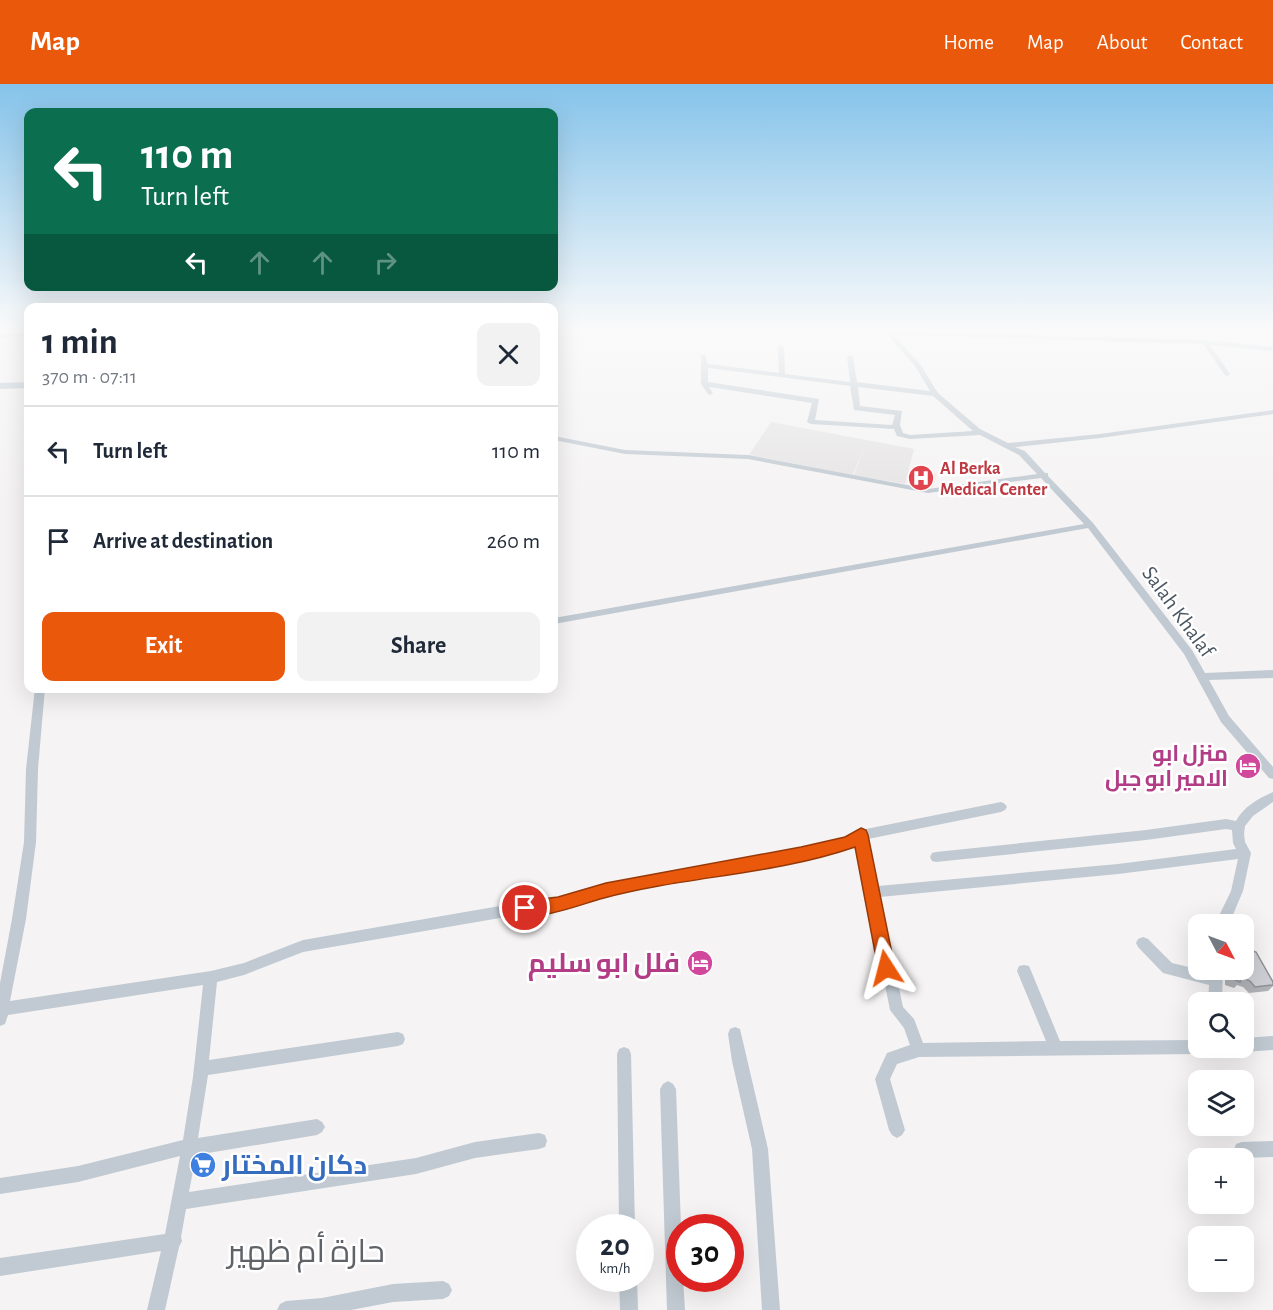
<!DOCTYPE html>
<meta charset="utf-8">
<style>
:root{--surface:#fff;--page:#f2f2f3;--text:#1f2937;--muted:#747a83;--line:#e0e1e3;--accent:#ea580c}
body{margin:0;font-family:"Alegreya Sans",Cairo,sans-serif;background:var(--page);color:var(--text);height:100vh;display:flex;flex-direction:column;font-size:22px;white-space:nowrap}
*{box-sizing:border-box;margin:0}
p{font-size:20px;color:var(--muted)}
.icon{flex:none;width:33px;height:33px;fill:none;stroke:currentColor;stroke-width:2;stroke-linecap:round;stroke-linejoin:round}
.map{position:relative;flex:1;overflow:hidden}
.panel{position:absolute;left:24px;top:219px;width:534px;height:390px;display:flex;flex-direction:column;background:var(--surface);border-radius:12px;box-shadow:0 6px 24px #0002}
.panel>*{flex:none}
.top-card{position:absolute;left:24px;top:24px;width:534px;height:183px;border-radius:12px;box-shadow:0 6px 24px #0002;background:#0b6e4f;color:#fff;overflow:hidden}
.needle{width:39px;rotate:131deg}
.buttons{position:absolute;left:1188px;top:830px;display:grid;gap:12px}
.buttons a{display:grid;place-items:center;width:66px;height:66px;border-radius:12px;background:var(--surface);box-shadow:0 6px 24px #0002;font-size:30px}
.speed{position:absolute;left:576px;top:1130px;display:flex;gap:12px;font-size:30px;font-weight:700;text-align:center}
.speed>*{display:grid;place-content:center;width:78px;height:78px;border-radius:50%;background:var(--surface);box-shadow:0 6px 24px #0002;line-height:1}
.speed small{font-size:15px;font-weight:400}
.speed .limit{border:9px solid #d22;background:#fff;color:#111}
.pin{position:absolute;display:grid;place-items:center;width:51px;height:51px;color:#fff;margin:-26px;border:3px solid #fff;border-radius:50%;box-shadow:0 2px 6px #0007}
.me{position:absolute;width:66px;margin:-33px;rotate:351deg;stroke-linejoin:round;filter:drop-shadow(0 0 4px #0008)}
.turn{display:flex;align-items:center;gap:21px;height:126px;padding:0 18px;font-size:27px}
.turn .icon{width:78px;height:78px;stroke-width:2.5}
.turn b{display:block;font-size:42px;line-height:51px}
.lanes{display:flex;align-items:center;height:57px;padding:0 18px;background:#0003;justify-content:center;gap:30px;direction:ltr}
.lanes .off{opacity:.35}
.round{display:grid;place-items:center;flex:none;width:63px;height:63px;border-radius:12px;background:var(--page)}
.head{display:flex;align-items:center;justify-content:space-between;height:102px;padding:0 18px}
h1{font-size:36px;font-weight:700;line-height:45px}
.cta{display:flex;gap:12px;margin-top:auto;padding:12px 18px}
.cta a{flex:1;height:69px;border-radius:12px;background:var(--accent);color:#fff;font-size:24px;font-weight:700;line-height:69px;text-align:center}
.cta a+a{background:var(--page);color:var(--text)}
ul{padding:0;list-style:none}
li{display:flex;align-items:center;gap:18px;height:90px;padding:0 18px;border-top:2px solid var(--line)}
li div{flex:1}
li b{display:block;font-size:22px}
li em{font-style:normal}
header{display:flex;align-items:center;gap:36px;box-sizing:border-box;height:84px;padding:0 30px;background:var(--accent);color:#fff}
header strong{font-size:28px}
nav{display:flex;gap:33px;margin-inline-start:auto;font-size:21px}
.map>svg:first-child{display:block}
.education{fill:#e6e4e5}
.medical{fill:#fce8e6}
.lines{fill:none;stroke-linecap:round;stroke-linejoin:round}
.minor{fill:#c1cad2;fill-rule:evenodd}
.major{fill:#b3c2d1;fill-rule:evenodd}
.wall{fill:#b0b2b7}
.building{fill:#cdcfd5;stroke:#909195;stroke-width:1.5}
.route{fill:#ea580c;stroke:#983908;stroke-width:1.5}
.labels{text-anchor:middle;stroke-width:5;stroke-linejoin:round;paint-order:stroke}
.far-health-label{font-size:18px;font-weight:bold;fill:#be3a42;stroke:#fff;text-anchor:start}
.street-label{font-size:22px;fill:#4a5661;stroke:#fff}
.hotel-label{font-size:22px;font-weight:bold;fill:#b23c85;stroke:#fff;text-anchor:end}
.near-hotel-label{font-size:27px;font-weight:bold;fill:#b23c85;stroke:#fff;text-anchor:end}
.near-shop-label{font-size:27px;font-weight:bold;fill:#366cbe;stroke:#fff;text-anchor:start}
.near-quarter-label{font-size:32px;fill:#5f6368;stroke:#fff}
</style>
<header>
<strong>Map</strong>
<nav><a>Home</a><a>Map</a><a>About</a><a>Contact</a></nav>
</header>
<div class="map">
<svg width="1273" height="1226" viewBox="0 0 1273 1226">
<rect width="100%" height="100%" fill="#f5f3f3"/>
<path class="education" d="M 771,338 L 914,365 L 905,400 L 854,391 L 866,359 L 853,391 L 749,371 Z"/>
<path class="medical" d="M 910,384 L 937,389 L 933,404 L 906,398 Z"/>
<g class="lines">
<g class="minor">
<path d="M 881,244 L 887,244 L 890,247 L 1205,256 L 1273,263 L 1273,267 L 1210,261 L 1230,290 L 1227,292 L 1225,291 L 1203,260 L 894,251 L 920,280 L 938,309 L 980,345 L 1008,359 L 1100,350 L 1273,326 L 1273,330 L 1100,354 L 1015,363 L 1025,367 L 1045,389 L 1048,389 L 1048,392 L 1093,439 L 1192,566 L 1205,589 L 1273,586 L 1273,594 L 1209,596 L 1229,632 L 1273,683 L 1273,695 L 1269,694 L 1221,638 L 1184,570 L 1088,444 L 554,540 L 554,534 L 1084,440 L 1041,394 L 928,409 L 748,375 L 625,370 L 554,356 L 554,352 L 625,366 L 748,371 L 928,405 L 1037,390 L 1019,371 L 980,351 L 910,355 L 897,352 L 894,345 L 811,340 L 807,338 L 812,319 L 709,303 L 713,309 L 710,311 L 708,310 L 701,300 L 701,271 L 705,271 L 708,280 L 779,289 L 778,263 L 781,261 L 784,263 L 785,290 L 850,298 L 847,273 L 850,271 L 853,273 L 857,298 L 930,307 L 915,282 ZM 708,284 L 850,302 L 854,326 L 895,331 L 892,341 L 815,336 L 819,315 L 708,298 ZM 858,303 L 933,312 L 973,347 L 910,351 L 903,349 L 900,341 L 902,327 L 860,322 Z"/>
<path d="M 28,248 L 28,252 L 0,254 L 0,250 Z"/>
<path d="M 35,604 L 45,604 L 38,685 L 36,758 L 26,835 L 10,917 L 211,887 L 244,879 L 303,856 L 547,814 L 558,815 L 606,800 L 801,765 L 847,755 L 861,746 L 1001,718 L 1005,720 L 1007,723 L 1005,726 L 1001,728 L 868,755 L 878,802 L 1118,780 L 1236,765 L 1233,759 L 1232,746 L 1226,745 L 1146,756 L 936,778 L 932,777 L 930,773 L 932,769 L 936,768 L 1146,746 L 1226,735 L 1236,737 C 1243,723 1259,714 1273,708 L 1273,718 L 1253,732 L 1245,742 L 1244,750 L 1245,758 L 1251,769 L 1243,807 L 1229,840 L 1215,840 L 1231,807 L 1238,775 L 1118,790 L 880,813 L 903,923 L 914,935 L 923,959 L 1046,957 L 1017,887 L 1019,882 L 1024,881 L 1029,882 L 1060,957 L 1198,956 L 1198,963 L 1205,963 L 1203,968 L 1198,970 L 919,973 L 897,980 L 890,995 L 905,1046 L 902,1051 L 897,1054 L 892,1051 L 889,1046 L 875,995 L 887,969 L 910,961 L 904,944 L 890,926 L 867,812 L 865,808 L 866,805 L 857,761 L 850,764 C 770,782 689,795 609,811 C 588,815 569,828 547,826 L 303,868 L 244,891 L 217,898 L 209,976 L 398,948 L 403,950 L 405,955 L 403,960 L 398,962 L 208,991 L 198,1054 L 317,1035 L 322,1038 L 325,1043 L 322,1048 L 317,1051 L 196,1071 L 189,1108 L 416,1074 L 475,1058 L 539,1049 L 545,1051 L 547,1057 L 545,1063 L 539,1065 L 475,1074 L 416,1090 L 186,1125 L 181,1153 L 182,1157 L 179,1163 L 165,1226 L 147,1226 L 161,1167 L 0,1192 L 0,1174 L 165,1150 L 180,1072 L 78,1098 L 0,1110 L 0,1094 L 78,1082 L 183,1056 L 193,993 L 203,901 L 8,931 L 5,940 L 0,942 L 0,899 L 12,835 L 24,758 L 26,685 Z"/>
<path d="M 1143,853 L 1148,855 L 1172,879 L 1209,888 L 1209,885 L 1223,885 L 1222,918 L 1208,918 L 1209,901 L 1163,889 L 1138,863 L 1136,859 L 1138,855 Z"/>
<path d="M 735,943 L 740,945 L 768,1065 L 780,1226 L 762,1226 L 752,1065 L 732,977 L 728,950 L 730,945 Z"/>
<path d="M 1273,952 L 1273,966 L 1244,968 L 1239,966 L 1238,963 L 1244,963 L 1244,954 Z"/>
<path d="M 624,963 L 629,965 L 631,970 L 635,1143 L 619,1143 L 617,970 L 619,965 Z"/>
<path d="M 668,997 L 673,1000 L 676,1005 L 681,1143 L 680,1143 L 680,1194 L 683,1194 L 685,1226 L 667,1226 L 660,1005 L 663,1000 Z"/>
<path d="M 1273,1057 L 1273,1073 L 1242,1074 L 1236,1072 L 1234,1066 L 1236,1060 L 1242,1058 Z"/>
<path d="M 619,1194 L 637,1194 L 638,1226 L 620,1226 Z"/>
<path d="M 443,1197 L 449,1200 L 452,1206 L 449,1212 L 443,1215 L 393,1218 L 351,1226 L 277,1226 L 280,1220 L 286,1217 L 322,1214 L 393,1200 Z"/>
</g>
<path class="major" d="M 28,298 L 28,304 L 0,305 L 0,299 Z"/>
</g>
<path class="wall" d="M 1225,885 L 1244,885 L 1273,898 L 1273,902 L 1268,907 L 1249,909 L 1243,903 L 1237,901 L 1234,904 L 1225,901 Z"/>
<path class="building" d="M 1244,864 L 1256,868 L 1273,898 L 1273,901 L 1255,903 L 1250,897 L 1241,893 L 1240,898 L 1231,894 L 1232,885 L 1244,885 Z"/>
<linearGradient id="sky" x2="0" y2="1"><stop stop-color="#85c3ea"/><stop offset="0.59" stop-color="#fafafa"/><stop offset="1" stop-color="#fafafa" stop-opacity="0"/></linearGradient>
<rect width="1273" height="416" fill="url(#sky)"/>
<path class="route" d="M 861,744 L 866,746 L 868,751 L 895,884 L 893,890 L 886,893 L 880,890 L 878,884 L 855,763 C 774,791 686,792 604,814 C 581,820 542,837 519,829 L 517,824 L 519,818 L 558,813 L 606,799 L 801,763 L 845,753 Z"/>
<defs>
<g id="hospital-disc" transform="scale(1.35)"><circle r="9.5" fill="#e0444e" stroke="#fff"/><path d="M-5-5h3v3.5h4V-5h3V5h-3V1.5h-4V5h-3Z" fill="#fff"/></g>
<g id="hotel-disc" transform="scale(1.35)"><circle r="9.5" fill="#d1479c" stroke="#fff"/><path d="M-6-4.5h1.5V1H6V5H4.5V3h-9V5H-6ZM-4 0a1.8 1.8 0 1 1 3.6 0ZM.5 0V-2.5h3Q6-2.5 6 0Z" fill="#fff"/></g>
<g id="supermarket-disc" transform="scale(1.35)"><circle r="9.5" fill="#3f7fe0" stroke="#fff"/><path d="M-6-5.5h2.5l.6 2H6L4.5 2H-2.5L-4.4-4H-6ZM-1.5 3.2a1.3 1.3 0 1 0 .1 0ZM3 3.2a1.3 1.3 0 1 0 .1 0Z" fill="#fff"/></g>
</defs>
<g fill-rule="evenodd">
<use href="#hospital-disc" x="921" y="394"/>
<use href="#hotel-disc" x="1248" y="682"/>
<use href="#hotel-disc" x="700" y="879"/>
<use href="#supermarket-disc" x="203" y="1081"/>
</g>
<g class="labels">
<g class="far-health-label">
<text x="940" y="390">Al Berka<tspan x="940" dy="21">Medical Center</tspan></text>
</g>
<g class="street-label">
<text transform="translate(1179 527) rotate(54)" y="8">Salah Khalaf</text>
</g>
<g class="hotel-label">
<text x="1228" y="677">منزل ابو<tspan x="1228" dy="25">الامير ابو جبل</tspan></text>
</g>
<g class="near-hotel-label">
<text x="680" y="888">فلل ابو سليم</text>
</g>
<g class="near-shop-label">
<text x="222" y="1090">دكان المختار</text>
</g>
<g class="near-quarter-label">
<text x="306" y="1178">حارة أم ظهير</text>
</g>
</g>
</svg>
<div class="buttons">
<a><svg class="needle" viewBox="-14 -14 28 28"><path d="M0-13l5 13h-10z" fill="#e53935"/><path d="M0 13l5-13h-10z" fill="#747a83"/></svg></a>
<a><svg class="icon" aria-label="search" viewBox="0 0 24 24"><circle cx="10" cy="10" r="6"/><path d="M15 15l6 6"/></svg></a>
<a><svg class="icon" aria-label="layers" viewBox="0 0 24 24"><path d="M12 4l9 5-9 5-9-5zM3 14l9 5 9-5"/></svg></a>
<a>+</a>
<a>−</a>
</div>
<div class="speed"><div>20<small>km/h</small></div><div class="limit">30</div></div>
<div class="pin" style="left:525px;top:824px;background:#d93025"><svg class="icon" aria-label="arrive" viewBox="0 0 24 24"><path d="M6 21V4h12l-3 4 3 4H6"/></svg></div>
<svg class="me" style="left:886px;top:884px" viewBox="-20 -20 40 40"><path d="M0-17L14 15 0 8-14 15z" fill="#ea580c" stroke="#fff" stroke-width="4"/></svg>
<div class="top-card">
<div class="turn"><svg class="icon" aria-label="left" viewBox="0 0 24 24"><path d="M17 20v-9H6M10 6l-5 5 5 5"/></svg><div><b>110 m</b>Turn left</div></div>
<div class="lanes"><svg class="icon" aria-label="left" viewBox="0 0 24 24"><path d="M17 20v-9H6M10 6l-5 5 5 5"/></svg><svg class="icon off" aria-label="ahead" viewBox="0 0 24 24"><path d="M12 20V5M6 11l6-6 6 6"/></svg><svg class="icon off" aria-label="ahead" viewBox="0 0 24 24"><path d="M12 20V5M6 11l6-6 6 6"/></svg><svg class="icon off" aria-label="right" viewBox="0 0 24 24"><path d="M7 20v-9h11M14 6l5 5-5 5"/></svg></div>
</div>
<section class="panel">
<div class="head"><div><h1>1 min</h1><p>370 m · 07:11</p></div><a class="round"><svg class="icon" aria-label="close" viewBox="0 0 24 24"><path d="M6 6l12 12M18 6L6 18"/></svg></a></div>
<ul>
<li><svg class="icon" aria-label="left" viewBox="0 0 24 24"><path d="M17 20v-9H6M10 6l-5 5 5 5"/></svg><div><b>Turn left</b></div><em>110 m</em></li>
<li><svg class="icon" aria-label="arrive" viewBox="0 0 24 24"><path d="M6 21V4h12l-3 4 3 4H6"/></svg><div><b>Arrive at destination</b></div><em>260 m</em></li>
</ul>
<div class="cta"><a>Exit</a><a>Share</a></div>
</section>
</div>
